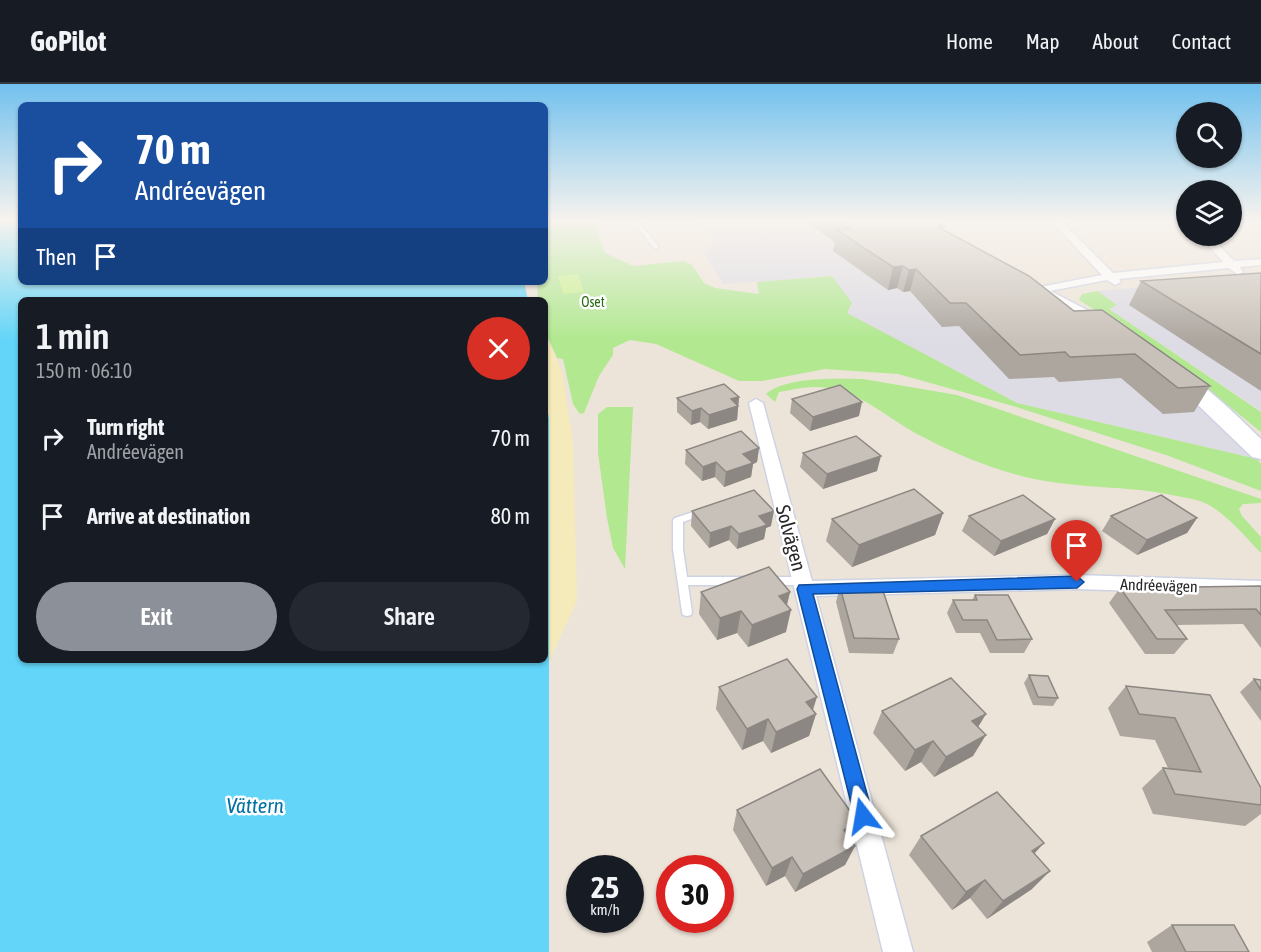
<!DOCTYPE html>
<meta charset="utf-8">
<style>
:root{--surface:#171b24;--page:#242831;--text:#f1f3f6;--muted:#9ea1a6;--line:#363941;--accent:#8c9099}
body{margin:0;font-family:"Asap Condensed",sans-serif;background:var(--page);color:var(--text);height:100vh;display:flex;flex-direction:column;font-size:22px;white-space:nowrap}
*{box-sizing:border-box;margin:0}
p{font-size:20px;color:var(--muted)}
.icon{flex:none;width:33px;height:33px;fill:none;stroke:currentColor;stroke-width:2;stroke-linecap:round;stroke-linejoin:round}
.map{position:relative;flex:1;overflow:hidden}
.sheet{position:absolute;left:18px;top:213px;width:530px;height:366px;display:flex;flex-direction:column;background:var(--surface);border-radius:9px;box-shadow:0 2px 4px #0004}
.sheet>*{flex:none}
.hud{position:absolute;left:18px;top:18px;width:530px;height:183px;border-radius:9px;box-shadow:0 2px 4px #0004;background:#1a4fa0;color:#fff;overflow:hidden}
.buttons{position:absolute;left:1176px;top:18px;display:grid;gap:12px}
.buttons a{display:grid;place-items:center;width:66px;height:66px;border-radius:50%;background:var(--surface);box-shadow:0 2px 4px #0004;font-size:30px}
.speed{position:absolute;left:566px;top:771px;display:flex;gap:12px;font-size:30px;font-weight:700;text-align:center}
.speed>*{display:grid;place-content:center;width:78px;height:78px;border-radius:50%;background:var(--surface);box-shadow:0 2px 4px #0004;line-height:1}
.speed small{font-size:15px;font-weight:400}
.speed .limit{border:9px solid #d22;background:#fff;color:#111}
.pin{position:absolute;display:grid;place-items:center;width:51px;height:51px;color:#fff;margin:-62px -26px;border-radius:50% 50% 50% 0;rotate:-45deg;box-shadow:0 0 6px #0007}
.pin .icon{rotate:45deg}
.me{position:absolute;width:66px;margin:-33px;rotate:346deg;stroke-linejoin:round;filter:drop-shadow(0 0 4px #0008)}
.turn{display:flex;align-items:center;gap:21px;height:126px;padding:0 18px;font-size:27px}
.turn .icon{width:78px;height:78px;stroke-width:2.5}
.turn b{display:block;font-size:42px;line-height:51px}
.then{display:flex;align-items:center;height:57px;padding:0 18px;background:#0003;gap:12px;font-size:22px}
.round{display:grid;place-items:center;flex:none;width:63px;height:63px;border-radius:32px;background:var(--page)}
.headline{display:flex;align-items:center;justify-content:space-between;height:102px;padding:0 18px}
h1{font-size:36px;font-weight:600;line-height:45px}
.action{display:flex;gap:12px;margin-top:auto;padding:12px 18px}
.action a{flex:1;height:69px;border-radius:36px;background:var(--accent);color:#fff;font-size:24px;font-weight:600;line-height:69px;text-align:center}
.action a+a{background:var(--page);color:var(--text)}
ul{padding:0;list-style:none}
li{display:flex;align-items:center;gap:18px;height:78px;padding:0 18px}
li div{flex:1}
li b{display:block;font-size:22px}
li em{font-style:normal}
header{display:flex;align-items:center;gap:36px;box-sizing:border-box;height:84px;padding:0 30px;background:var(--surface);border-bottom:2px solid var(--line)}
header strong{font-size:28px}
nav{display:flex;gap:33px;margin-inline-start:auto;font-size:21px}
.map>svg:first-child{display:block}
.industrial{fill:#dddbe4}
.green{fill:#b1e890}
.sand{fill:#f5eab9}
.pitch{fill:#c9f18b}
.water{fill:#62d5f8}
.lines{fill:none;stroke-linecap:round;stroke-linejoin:round}
.lane-casing{stroke:#ced3e3;stroke-width:3}
.street-casing{stroke:#ced3e3;stroke-width:3}
.secondary-casing{stroke:#ced3e3;stroke-width:3}
.lane{fill:#fff;fill-rule:evenodd}
.street{fill:#fff;fill-rule:evenodd}
.secondary{fill:#fff;fill-rule:evenodd}
.wall{fill:#aca69f}
.shaded-wall{fill:#8c8782}
.building{fill:#c8c1b9;stroke:#8c8782;stroke-width:1.5}
.route{fill:#1a73e8;stroke:#114b97;stroke-width:1.5}
.labels{text-anchor:middle;stroke-width:5;stroke-linejoin:round;paint-order:stroke}
.far-park-label{font-size:14px;fill:#296b14;stroke:#fff}
.street-label{font-size:16px;fill:#292929;stroke:#fff}
.near-street-label{font-size:20px;fill:#292929;stroke:#fff}
.near-water-label{font-size:21px;font-style:italic;fill:#0271a3;stroke:#fff}
</style>
<header>
<strong>GoPilot</strong>
<nav><a>Home</a><a>Map</a><a>About</a><a>Contact</a></nav>
</header>
<div class="map">
<svg width="1261" height="868" viewBox="0 0 1261 868">
<rect width="100%" height="100%" fill="#ede4d9"/>
<g class="industrial">
<path d="M 696,135 L 903,135 L 1205,324 L 1257,375 L 1017,319 L 846,229 L 832,192 L 723,200 L 704,168 L 717,156 Z"/>
<path d="M 1261,193 L 1261,327 L 1109,225 L 1116,220 L 1098,207 Z"/>
</g>
<g class="green">
<path d="M 545,135 L 593,135 L 605,169 L 633,182 L 684,177 L 692,181 L 704,199 L 715,204 L 759,210 L 757,198 L 832,192 L 852,219 L 847,229 L 1017,319 L 1257,375 L 1261,380 L 1261,407 L 1166,371 L 1013,322 L 898,290 L 825,285 L 762,297 L 739,297 L 656,260 L 630,256 L 613,264 L 613,271 L 599,292 L 584,329 L 580,330 L 573,320 L 563,275 L 557,274 L 545,247 L 544,216 L 538,216 L 537,198 L 544,198 Z"/>
<path d="M 1098,207 L 1117,221 L 1109,225 L 1261,328 L 1261,348 L 1168,273 L 1079,216 L 1082,210 Z"/>
<path d="M 863,295 L 957,311 L 1261,415 L 1261,419 L 1243,420 L 1239,425 L 1242,432 L 1261,453 L 1261,469 C 1245,453 1228,431 1207,420 C 1195,414 1180,413 1167,410 C 1117,401 1063,405 1014,390 C 983,381 953,369 925,354 C 889,337 857,302 815,303 C 803,303 791,306 779,308 L 775,318 L 766,310 C 787,292 837,295 863,295 Z"/>
<path d="M 607,323 L 633,323 L 625,485 L 613,464 L 607,434 L 598,369 L 598,330 Z"/>
</g>
<path class="sand" d="M 544,247 L 562,288 L 573,359 L 577,517 L 549,577 L 549,335 L 545,309 Z"/>
<path class="pitch" d="M 578,190 L 584,208 L 563,210 L 558,192 Z"/>
<path class="water" d="M 0,135 L 21,135 L 21,198 L 524,198 L 528,216 L 21,216 L 21,576 L 544,576 L 545,309 L 549,335 L 549,868 L 0,868 Z"/>
<g class="lines">
<g class="lane-casing">
<g id="lane">
<path d="M 637,135 L 642,135 L 640,140 L 658,162 L 658,164 L 654,164 L 636,141 Z"/>
<path d="M 702,425 L 705,426 L 706,428 L 705,430 L 683,438 L 683,465 L 687,493 L 743,493 L 746,494 L 748,497 L 746,500 L 743,501 L 688,501 L 692,528 L 691,531 L 687,532 L 683,531 L 682,528 L 673,465 L 673,436 L 675,434 Z"/>
<path d="M 769,493 L 803,493 L 806,494 L 808,497 L 806,500 L 803,501 L 769,501 L 766,500 L 764,497 L 766,494 Z"/>
</g>
</g>
<g class="street-casing">
<g id="street">
<path d="M 1049,135 L 1059,135 L 1113,189 L 1223,178 L 1200,152 L 1210,152 L 1234,177 L 1261,175 L 1261,181 L 1240,183 L 1243,188 L 1238,191 L 1229,184 L 1119,195 L 1121,198 L 1115,201 L 1107,196 L 1039,209 L 1033,206 L 1035,204 L 1102,191 Z"/>
<path d="M 756,315 L 763,319 L 812,497 L 1077,491 L 1261,497 L 1261,511 L 1077,505 L 816,512 L 913,868 L 883,868 L 749,319 Z"/>
</g>
</g>
<g class="secondary-casing">
<g id="secondary">
<path d="M 1035,199 L 1116,241 L 1118,245 L 1116,249 L 1102,249 L 1029,208 L 1026,204 Z"/>
<path d="M 1174,286 C 1199,292 1241,336 1261,355 L 1261,375 L 1252,373 L 1200,323 L 1167,296 L 1164,292 L 1167,288 Z"/>
</g>
</g>
<use href="#lane" class="lane"/>
<use href="#street" class="street"/>
<use href="#secondary" class="secondary"/>
</g>
<g class="wall">
<path d="M 802,135 L 930,135 L 943,146 L 1074,227 L 1210,302 L 1194,328 L 1163,330 L 1121,294 L 1059,298 L 1054,293 L 1009,295 L 959,242 L 942,243 L 910,207 L 903,208 L 897,204 L 888,206 L 833,167 L 835,158 Z"/>
<path d="M 1261,189 L 1261,307 L 1129,221 L 1141,197 Z"/>
<path d="M 739,313 L 737,336 L 708,345 L 700,338 L 691,341 L 677,328 L 677,314 Z"/>
<path d="M 792,315 L 859,332 L 810,347 L 790,329 Z"/>
<path d="M 759,364 L 757,378 L 753,380 L 751,393 L 724,403 L 715,393 L 702,397 L 685,380 L 686,366 Z"/>
<path d="M 803,369 L 877,387 L 823,405 L 800,383 Z"/>
<path d="M 692,427 L 771,442 L 766,444 L 764,455 L 737,465 L 729,456 L 709,464 L 691,442 Z"/>
<path d="M 943,429 L 935,451 L 852,483 L 826,457 L 832,435 Z"/>
<path d="M 969,432 L 1055,435 L 1047,450 L 994,472 L 962,447 Z"/>
<path d="M 1111,432 L 1197,434 L 1187,449 L 1137,471 L 1102,447 Z"/>
<path d="M 1261,502 L 1261,564 L 1243,540 L 1176,541 L 1187,555 L 1174,570 L 1145,570 L 1109,519 L 1120,504 Z"/>
<path d="M 840,503 L 899,555 L 893,570 L 849,569 L 836,518 Z"/>
<path d="M 701,508 L 790,508 L 787,521 L 786,548 L 748,563 L 737,549 L 717,556 L 699,530 Z"/>
<path d="M 975,511 L 1032,555 L 1024,569 L 990,569 L 980,549 L 956,549 L 947,529 L 953,516 L 972,516 Z"/>
<path d="M 1029,591 L 1058,614 L 1053,622 L 1033,621 L 1024,599 Z"/>
<path d="M 1254,595 L 1261,596 L 1261,637 L 1240,608 Z"/>
<path d="M 1126,602 L 1210,611 L 1261,704 L 1261,730 L 1245,742 L 1153,730 L 1142,704 L 1163,684 L 1168,684 L 1155,656 L 1120,652 L 1108,624 Z"/>
<path d="M 719,603 L 813,626 L 816,630 L 809,652 L 771,669 L 763,657 L 742,666 L 716,625 Z"/>
<path d="M 882,627 L 986,630 L 978,643 L 973,672 L 934,693 L 921,678 L 905,687 L 873,649 Z"/>
<path d="M 737,726 L 858,738 L 850,755 L 855,762 L 845,781 L 795,808 L 785,792 L 766,802 L 733,746 Z"/>
<path d="M 921,752 L 1034,770 L 1032,805 L 987,835 L 970,814 L 952,826 L 909,771 Z"/>
<path d="M 1172,841 L 1249,868 L 1152,868 L 1147,858 Z"/>
</g>
<g class="shaded-wall">
<path d="M 903,182 L 897,204 L 888,206 L 893,183 Z"/>
<path d="M 916,185 L 910,207 L 903,208 L 909,186 Z"/>
<path d="M 739,313 L 737,336 L 708,345 L 709,331 L 731,315 Z"/>
<path d="M 862,318 L 859,332 L 810,347 L 813,333 Z"/>
<path d="M 701,324 L 700,338 L 691,341 L 692,327 Z"/>
<path d="M 759,364 L 757,378 L 753,380 L 751,393 L 724,403 L 726,388 L 743,370 Z"/>
<path d="M 881,372 L 877,387 L 823,405 L 827,390 Z"/>
<path d="M 716,378 L 715,393 L 702,397 L 703,383 Z"/>
<path d="M 774,427 L 771,442 L 766,444 L 764,455 L 737,465 L 739,450 L 759,432 Z"/>
<path d="M 943,429 L 935,451 L 852,483 L 859,461 Z"/>
<path d="M 1197,434 L 1187,449 L 1137,471 L 1147,456 Z"/>
<path d="M 1055,435 L 1047,450 L 994,472 L 1001,457 Z"/>
<path d="M 731,442 L 729,456 L 709,464 L 710,449 Z"/>
<path d="M 790,508 L 785,528 L 791,526 L 786,548 L 748,563 L 752,541 L 779,512 Z"/>
<path d="M 741,527 L 737,549 L 717,556 L 720,534 Z"/>
<path d="M 817,613 L 811,632 L 816,630 L 809,652 L 771,669 L 776,648 L 806,618 Z"/>
<path d="M 986,630 L 973,651 L 972,637 Z"/>
<path d="M 768,635 L 763,657 L 742,666 L 747,645 Z"/>
<path d="M 986,651 L 973,672 L 934,693 L 946,673 Z"/>
<path d="M 933,657 L 921,678 L 905,687 L 915,666 Z"/>
<path d="M 858,738 L 848,758 L 844,746 Z"/>
<path d="M 1044,759 L 1026,779 L 1032,767 Z"/>
<path d="M 855,762 L 845,781 L 795,808 L 803,790 Z"/>
<path d="M 792,773 L 785,792 L 766,802 L 772,784 Z"/>
<path d="M 1050,787 L 1032,805 L 987,835 L 1003,817 Z"/>
<path d="M 985,796 L 970,814 L 952,826 L 966,808 Z"/>
</g>
<g class="building">
<path d="M 835,135 L 930,135 L 944,143 L 938,143 L 1029,192 L 1074,227 L 1102,226 L 1210,302 L 1178,304 L 1135,270 L 1070,273 L 1065,268 L 1020,271 L 966,219 L 950,219 L 916,185 L 909,186 L 903,182 L 893,183 L 837,146 L 850,145 Z"/>
<path d="M 1261,189 L 1261,270 L 1141,197 Z"/>
<path d="M 724,300 L 739,313 L 731,315 L 738,322 L 709,331 L 701,324 L 692,327 L 677,314 Z"/>
<path d="M 840,301 L 862,318 L 813,333 L 792,315 Z"/>
<path d="M 741,347 L 759,364 L 743,370 L 753,379 L 726,388 L 716,378 L 703,383 L 686,366 Z"/>
<path d="M 856,352 L 881,372 L 827,390 L 803,369 Z"/>
<path d="M 914,405 L 943,429 L 859,461 L 832,435 Z"/>
<path d="M 754,406 L 774,427 L 759,432 L 767,441 L 739,450 L 731,442 L 710,449 L 692,427 Z"/>
<path d="M 1023,411 L 1055,435 L 1001,457 L 969,432 Z"/>
<path d="M 1161,411 L 1197,434 L 1147,456 L 1111,432 Z"/>
<path d="M 769,483 L 790,508 L 779,512 L 791,526 L 752,541 L 741,527 L 720,534 L 701,508 Z"/>
<path d="M 1261,502 L 1261,531 L 1256,525 L 1165,526 L 1187,555 L 1157,555 L 1120,504 Z"/>
<path d="M 840,503 L 882,504 L 899,555 L 854,554 Z"/>
<path d="M 975,511 L 1008,511 L 1032,555 L 997,556 L 987,536 L 963,536 L 953,516 L 977,516 Z"/>
<path d="M 787,575 L 817,613 L 806,618 L 816,630 L 776,648 L 768,635 L 747,645 L 719,603 Z"/>
<path d="M 1029,591 L 1048,592 L 1058,614 L 1038,613 Z"/>
<path d="M 951,594 L 986,630 L 972,637 L 986,651 L 946,673 L 933,657 L 915,666 L 882,627 Z"/>
<path d="M 1254,595 L 1261,596 L 1261,606 Z"/>
<path d="M 1126,602 L 1210,611 L 1261,704 L 1261,721 L 1175,710 L 1163,684 L 1201,688 L 1175,634 L 1139,630 Z"/>
<path d="M 820,685 L 858,738 L 844,746 L 855,762 L 803,790 L 792,773 L 772,784 L 737,726 Z"/>
<path d="M 997,708 L 1044,759 L 1032,767 L 1050,787 L 1003,817 L 985,796 L 966,808 L 921,752 Z"/>
<path d="M 1172,841 L 1234,841 L 1249,868 L 1186,868 Z"/>
</g>
<linearGradient id="sky" x2="0" y2="1"><stop stop-color="#72c1ee"/><stop offset="0.53" stop-color="#f7f3ee"/><stop offset="1" stop-color="#f7f3ee" stop-opacity="0"/></linearGradient>
<rect width="1261" height="257" fill="url(#sky)"/>
<path class="route" d="M 1077,492 L 1084,498 L 1077,504 L 813,510 L 873,732 L 870,739 L 863,742 L 856,739 L 797,505 L 799,501 Z"/>
<g class="labels">
<g class="far-park-label">
<text x="593" y="223">Oset</text>
</g>
<g class="street-label">
<text transform="translate(1159 501) rotate(2)" y="6">Andréevägen</text>
</g>
<g class="near-street-label">
<text transform="translate(791 454) rotate(75)" y="7">Solvägen</text>
</g>
<g class="near-water-label">
<text x="255" y="729">Vättern</text>
</g>
</g>
</svg>
<div class="buttons">
<a><svg class="icon" aria-label="search" viewBox="0 0 24 24"><circle cx="10" cy="10" r="6"/><path d="M15 15l6 6"/></svg></a>
<a><svg class="icon" aria-label="layers" viewBox="0 0 24 24"><path d="M12 4l9 5-9 5-9-5zM3 14l9 5 9-5"/></svg></a>
</div>
<div class="speed"><div>25<small>km/h</small></div><div class="limit">30</div></div>
<div class="pin" style="left:1077px;top:498px;background:#d93025"><svg class="icon" aria-label="arrive" viewBox="0 0 24 24"><path d="M6 21V4h12l-3 4 3 4H6"/></svg></div>
<svg class="me" style="left:863px;top:732px" viewBox="-20 -20 40 40"><path d="M0-17L14 15 0 8-14 15z" fill="#1a73e8" stroke="#fff" stroke-width="4"/></svg>
<div class="hud">
<div class="turn"><svg class="icon" aria-label="right" viewBox="0 0 24 24"><path d="M7 20v-9h11M14 6l5 5-5 5"/></svg><div><b>70 m</b>Andréevägen</div></div>
<div class="then">Then<svg class="icon" aria-label="arrive" viewBox="0 0 24 24"><path d="M6 21V4h12l-3 4 3 4H6"/></svg></div>
</div>
<section class="sheet">
<div class="headline"><div><h1>1 min</h1><p>150 m · 06:10</p></div><a class="round" style="background:#d93025;color:#fff"><svg class="icon" aria-label="close" viewBox="0 0 24 24"><path d="M6 6l12 12M18 6L6 18"/></svg></a></div>
<ul>
<li><svg class="icon" aria-label="right" viewBox="0 0 24 24"><path d="M7 20v-9h11M14 6l5 5-5 5"/></svg><div><b>Turn right</b><p>Andréevägen</p></div><em>70 m</em></li>
<li><svg class="icon" aria-label="arrive" viewBox="0 0 24 24"><path d="M6 21V4h12l-3 4 3 4H6"/></svg><div><b>Arrive at destination</b></div><em>80 m</em></li>
</ul>
<div class="action"><a>Exit</a><a>Share</a></div>
</section>
</div>
